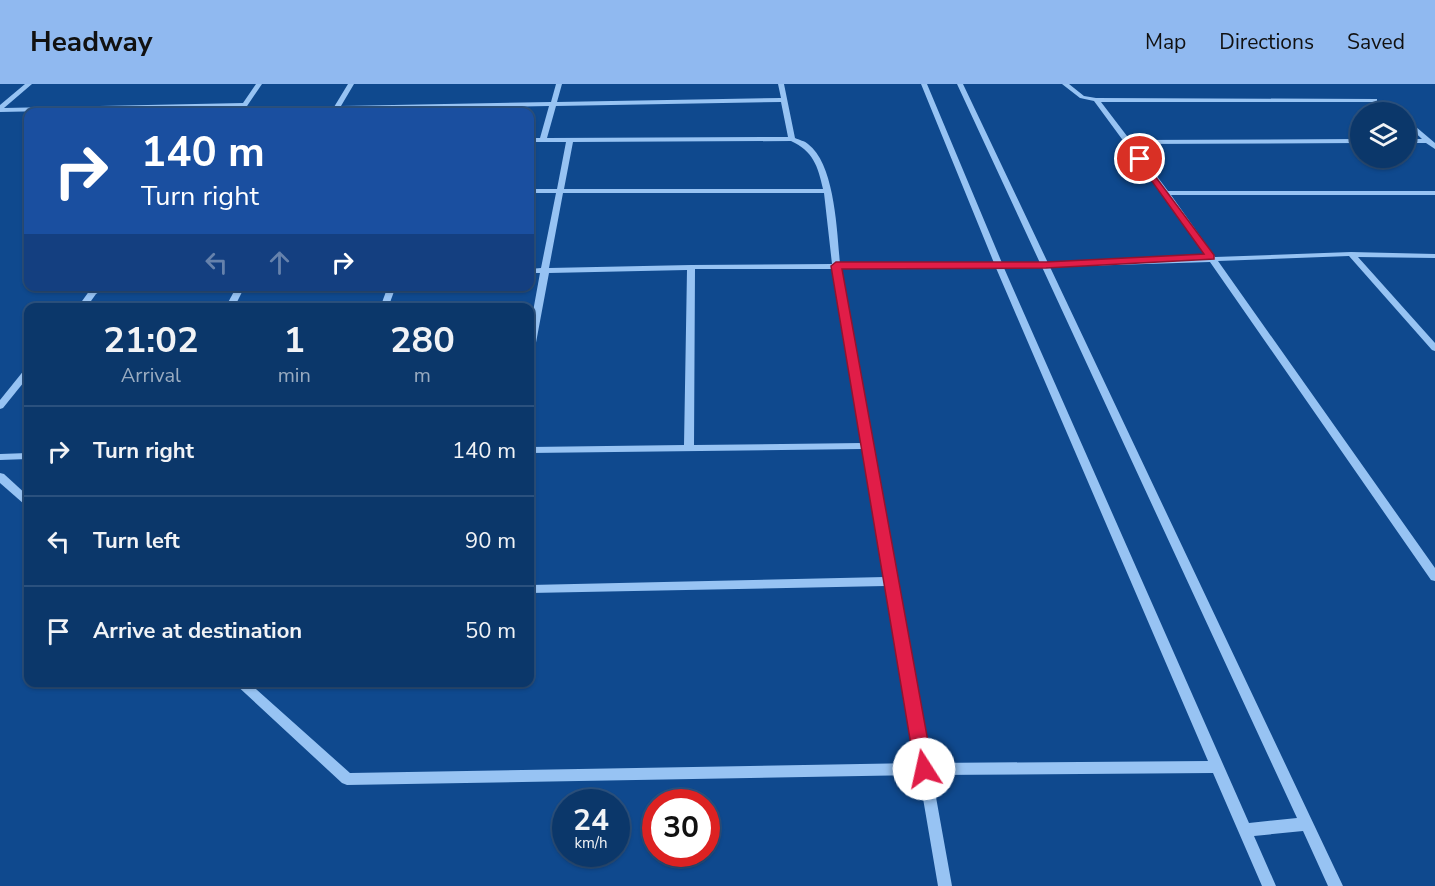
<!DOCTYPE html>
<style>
:root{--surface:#0b376a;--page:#143f70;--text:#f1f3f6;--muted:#9aacc1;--line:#2b517e;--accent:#90b9f0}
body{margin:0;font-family:"Nunito Sans",sans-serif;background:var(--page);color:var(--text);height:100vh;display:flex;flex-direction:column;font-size:22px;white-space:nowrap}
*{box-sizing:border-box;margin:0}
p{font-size:20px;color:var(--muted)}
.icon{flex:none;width:33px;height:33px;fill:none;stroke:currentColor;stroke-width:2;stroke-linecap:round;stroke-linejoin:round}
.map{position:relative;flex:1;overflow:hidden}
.details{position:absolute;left:24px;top:219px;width:510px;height:384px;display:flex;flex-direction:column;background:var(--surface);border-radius:12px;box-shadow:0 2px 4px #0004,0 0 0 2px var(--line)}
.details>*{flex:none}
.top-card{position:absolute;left:24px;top:24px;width:510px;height:183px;border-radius:12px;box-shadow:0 2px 4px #0004,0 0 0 2px var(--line);background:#1a4fa0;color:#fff;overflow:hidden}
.fabs{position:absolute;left:1350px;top:18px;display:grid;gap:12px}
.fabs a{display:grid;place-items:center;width:66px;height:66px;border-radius:50%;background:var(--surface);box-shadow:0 2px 4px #0004,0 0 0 2px var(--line);font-size:30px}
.speed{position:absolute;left:552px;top:705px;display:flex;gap:12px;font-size:30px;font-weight:700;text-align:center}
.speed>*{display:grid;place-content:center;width:78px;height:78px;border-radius:50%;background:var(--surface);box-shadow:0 2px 4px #0004,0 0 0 2px var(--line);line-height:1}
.speed small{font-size:15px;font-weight:400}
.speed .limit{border:9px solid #d22;background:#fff;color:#111}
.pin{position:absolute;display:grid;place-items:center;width:51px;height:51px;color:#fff;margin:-26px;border:3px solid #fff;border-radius:50%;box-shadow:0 2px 6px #0007}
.me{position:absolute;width:66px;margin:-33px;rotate:350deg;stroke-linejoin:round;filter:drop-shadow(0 0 4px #0008)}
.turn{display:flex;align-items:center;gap:21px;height:126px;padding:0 18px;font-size:27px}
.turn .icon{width:78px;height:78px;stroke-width:2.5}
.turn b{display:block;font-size:42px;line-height:51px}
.lanes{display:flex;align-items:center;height:57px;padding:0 18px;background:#0003;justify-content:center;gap:30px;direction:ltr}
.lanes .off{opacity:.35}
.eta{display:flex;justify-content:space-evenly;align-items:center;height:102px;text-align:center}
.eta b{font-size:36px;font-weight:700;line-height:42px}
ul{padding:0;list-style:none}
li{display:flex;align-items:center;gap:18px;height:90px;padding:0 18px;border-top:2px solid var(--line)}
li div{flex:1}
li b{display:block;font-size:22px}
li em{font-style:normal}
header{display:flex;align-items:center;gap:36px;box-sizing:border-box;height:84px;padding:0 30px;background:var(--accent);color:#111}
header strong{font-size:28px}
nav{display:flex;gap:33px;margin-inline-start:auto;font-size:21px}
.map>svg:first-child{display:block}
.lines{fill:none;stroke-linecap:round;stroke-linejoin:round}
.minor{fill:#97c3f3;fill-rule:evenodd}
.route{fill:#e11d48;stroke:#92132f;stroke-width:1.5}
</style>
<header>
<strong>Headway</strong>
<nav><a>Map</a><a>Directions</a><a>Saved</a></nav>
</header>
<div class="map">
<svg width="1435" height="802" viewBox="0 0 1435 802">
<rect width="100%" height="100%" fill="#0f498e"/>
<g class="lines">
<g class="minor">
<path d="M 25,0 L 32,0 L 4,24 L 243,19 L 256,0 L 262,0 L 243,28 L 237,28 L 240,23 L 0,28 L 0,21 Z"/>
<path d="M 348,0 L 354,0 L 341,22 L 551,18 L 556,0 L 562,0 L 557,18 L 781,14 L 778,0 L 784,0 L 795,54 C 799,56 805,57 808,60 C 835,80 837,148 840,180 L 994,179 L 921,0 L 927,0 L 1002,179 L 1040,179 L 957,0 L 963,0 L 1048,179 L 1207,173 L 1163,111 L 1094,17 L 1080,14 L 1062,0 L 1069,0 L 1084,12 L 1096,14 L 1377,15 L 1377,17 L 1375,18 L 1101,18 L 1130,56 L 1360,55 L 1360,59 L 1133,60 L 1168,107 L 1435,107 L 1435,111 L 1171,111 L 1215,173 L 1351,168 L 1435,170 L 1435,174 L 1358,173 L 1435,259 L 1435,267 L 1432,266 L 1349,172 L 1218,177 L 1435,484 L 1435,497 L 1431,496 L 1210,178 L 1050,183 L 1343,802 L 1328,802 L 1303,747 L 1254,752 L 1276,802 L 1262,802 L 1213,689 L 932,691 L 952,802 L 938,802 L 919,691 L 347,701 L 342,699 L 233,598 L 248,598 L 350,689 L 917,679 L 886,502 L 530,509 L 530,501 L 885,493 L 863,365 L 530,369 L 530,363 L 684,361 L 687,186 L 549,189 L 535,264 L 530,267 L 530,244 L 540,189 L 530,189 L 530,185 L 541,184 L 556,109 L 530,109 L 530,105 L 557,105 L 566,58 L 530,58 L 530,54 L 540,54 L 549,22 L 338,26 L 337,28 L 331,28 ZM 781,18 L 788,53 L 547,54 L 556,22 ZM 791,57 C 813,67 818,82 823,105 L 564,105 L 573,58 ZM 563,109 L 824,109 L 832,180 L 691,181 L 549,184 ZM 1042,183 L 1297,734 L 1249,739 L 1004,184 ZM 996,184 L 1208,677 L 930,679 L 841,185 ZM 695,185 L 832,185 L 862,359 L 694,361 Z"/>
<path d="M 1406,36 L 1409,37 L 1435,59 L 1435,65 L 1426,59 L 1406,59 L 1406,55 L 1422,55 L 1406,40 Z"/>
<path d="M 97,202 L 108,202 L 96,210 L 86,224 L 77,224 L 90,206 Z"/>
<path d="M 237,202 L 245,202 L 234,224 L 225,224 Z"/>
<path d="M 388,202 L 396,202 L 388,224 L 380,224 Z"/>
<path d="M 28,284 L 28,293 L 3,324 L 0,325 L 0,316 L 25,285 Z"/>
<path d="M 28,369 L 28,375 L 0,376 L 0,370 Z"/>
<path d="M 0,389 L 4,390 L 28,412 L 28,421 L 24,420 L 0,399 Z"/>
</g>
</g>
<path class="route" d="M 1140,72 L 1214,171 L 1214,175 L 1046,184 L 842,185 L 933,685 L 930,690 L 924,693 L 917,690 L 915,685 L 831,182 L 836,178 L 1046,178 L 1204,170 L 1136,75 Z"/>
</svg>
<div class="fabs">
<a><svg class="icon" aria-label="layers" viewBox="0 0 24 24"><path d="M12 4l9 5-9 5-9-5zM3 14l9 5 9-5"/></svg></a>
</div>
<div class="speed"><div>24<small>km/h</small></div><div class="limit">30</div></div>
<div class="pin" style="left:1140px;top:75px;background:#d93025"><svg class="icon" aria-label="arrive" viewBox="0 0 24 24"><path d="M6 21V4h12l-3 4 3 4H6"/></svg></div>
<svg class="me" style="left:924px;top:685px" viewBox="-20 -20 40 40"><circle r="19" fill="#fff"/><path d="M0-13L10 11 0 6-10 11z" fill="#e11d48"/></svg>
<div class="top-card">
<div class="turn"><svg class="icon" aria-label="right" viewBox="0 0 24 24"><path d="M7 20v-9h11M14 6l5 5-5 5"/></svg><div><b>140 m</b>Turn right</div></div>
<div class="lanes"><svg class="icon off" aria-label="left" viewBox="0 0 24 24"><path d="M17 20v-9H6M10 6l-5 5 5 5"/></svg><svg class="icon off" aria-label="ahead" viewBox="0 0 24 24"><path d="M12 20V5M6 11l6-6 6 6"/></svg><svg class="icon" aria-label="right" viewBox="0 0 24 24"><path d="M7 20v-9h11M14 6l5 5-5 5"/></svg></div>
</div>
<section class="details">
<div class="eta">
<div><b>21:02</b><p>Arrival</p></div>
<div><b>1</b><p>min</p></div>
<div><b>280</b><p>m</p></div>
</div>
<ul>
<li><svg class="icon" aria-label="right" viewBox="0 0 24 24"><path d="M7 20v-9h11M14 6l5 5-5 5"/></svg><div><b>Turn right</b></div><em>140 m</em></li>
<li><svg class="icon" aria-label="left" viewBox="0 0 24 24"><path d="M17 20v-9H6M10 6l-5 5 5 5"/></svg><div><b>Turn left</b></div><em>90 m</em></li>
<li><svg class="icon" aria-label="arrive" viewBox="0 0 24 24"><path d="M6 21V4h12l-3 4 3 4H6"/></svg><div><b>Arrive at destination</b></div><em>50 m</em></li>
</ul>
</section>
</div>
